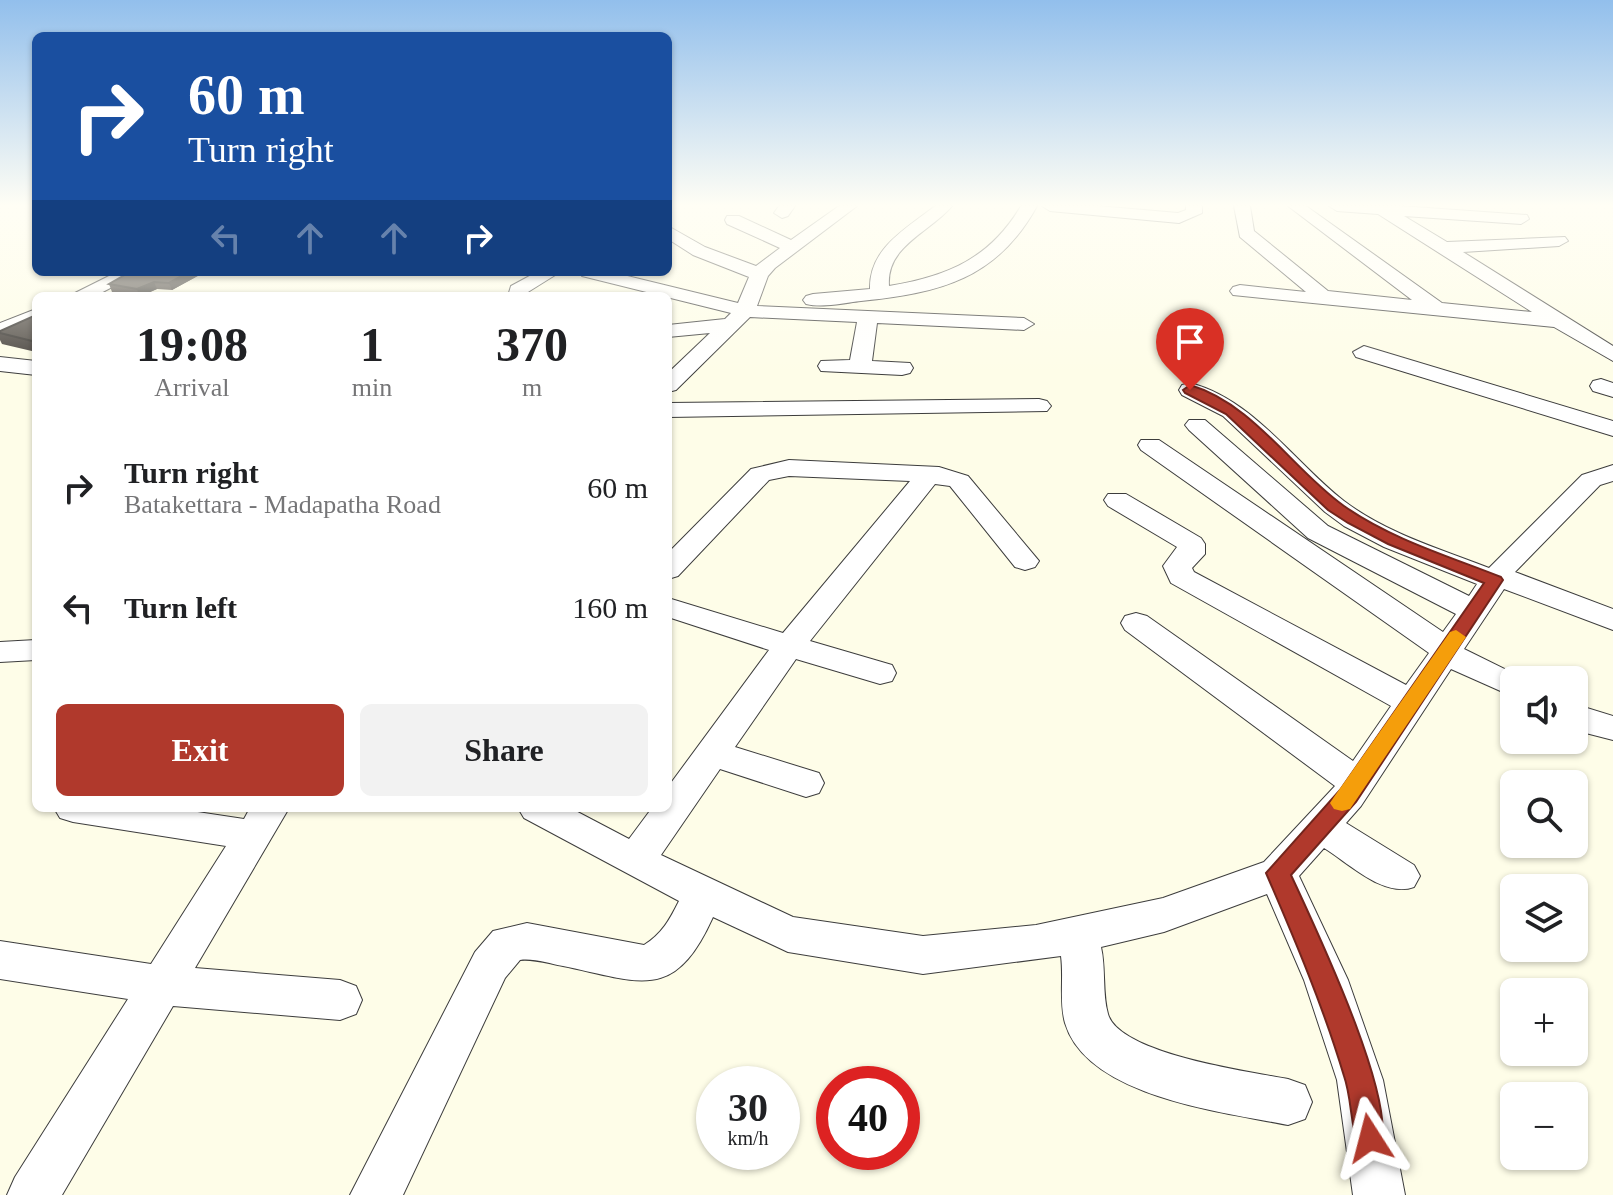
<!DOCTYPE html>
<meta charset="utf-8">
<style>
:root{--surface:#fff;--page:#f2f2f2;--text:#202124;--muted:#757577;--accent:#b0392c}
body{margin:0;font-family:Georgia,serif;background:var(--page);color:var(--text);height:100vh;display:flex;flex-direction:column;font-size:30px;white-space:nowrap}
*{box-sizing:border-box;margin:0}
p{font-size:26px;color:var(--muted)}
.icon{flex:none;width:44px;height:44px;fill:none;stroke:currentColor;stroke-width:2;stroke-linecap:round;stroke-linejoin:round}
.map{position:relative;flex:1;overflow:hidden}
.side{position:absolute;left:32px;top:292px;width:640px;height:520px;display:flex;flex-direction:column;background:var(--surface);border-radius:12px;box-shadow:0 2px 6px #0004}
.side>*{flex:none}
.banner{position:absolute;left:32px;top:32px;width:640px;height:244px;border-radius:12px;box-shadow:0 2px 6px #0004;background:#1a4fa0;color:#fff;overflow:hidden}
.tools{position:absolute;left:1500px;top:666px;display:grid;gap:16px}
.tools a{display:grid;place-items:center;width:88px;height:88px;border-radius:12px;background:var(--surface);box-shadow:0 2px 6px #0004;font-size:40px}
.speed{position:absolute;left:696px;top:1066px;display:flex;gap:16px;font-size:40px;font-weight:700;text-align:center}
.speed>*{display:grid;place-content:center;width:104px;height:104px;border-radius:50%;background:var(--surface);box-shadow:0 2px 6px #0004;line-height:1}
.speed small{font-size:20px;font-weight:400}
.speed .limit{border:12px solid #d22;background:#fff;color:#111}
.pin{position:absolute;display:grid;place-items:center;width:68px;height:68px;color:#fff;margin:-82px -34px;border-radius:50% 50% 50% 0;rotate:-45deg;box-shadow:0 0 8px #0007}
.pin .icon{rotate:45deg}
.me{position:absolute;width:88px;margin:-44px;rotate:351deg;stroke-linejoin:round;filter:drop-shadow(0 0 6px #0008)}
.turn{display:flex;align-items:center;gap:28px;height:168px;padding:0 24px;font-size:36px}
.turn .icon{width:104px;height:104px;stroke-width:2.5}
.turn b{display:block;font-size:56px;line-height:68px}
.lanes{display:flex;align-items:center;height:76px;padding:0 24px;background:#0003;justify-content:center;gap:40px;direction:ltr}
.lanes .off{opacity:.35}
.eta{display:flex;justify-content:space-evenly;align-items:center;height:136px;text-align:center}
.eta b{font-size:48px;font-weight:700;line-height:56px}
.action{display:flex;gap:16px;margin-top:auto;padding:16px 24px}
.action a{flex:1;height:92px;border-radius:12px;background:var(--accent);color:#fff;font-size:32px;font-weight:700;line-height:92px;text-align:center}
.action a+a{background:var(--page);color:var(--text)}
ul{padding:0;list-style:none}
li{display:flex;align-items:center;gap:24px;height:120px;padding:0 24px}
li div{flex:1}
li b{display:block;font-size:30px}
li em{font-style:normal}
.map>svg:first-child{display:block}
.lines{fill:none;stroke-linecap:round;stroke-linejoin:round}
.minor-casing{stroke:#3d3d3d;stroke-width:2}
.minor{fill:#fff;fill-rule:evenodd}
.wall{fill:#47423d}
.shaded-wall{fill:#393632}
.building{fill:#524d47;stroke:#393632;stroke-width:2}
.route{fill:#b0392c;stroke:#72251d;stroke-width:2}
.slow{fill:#f59e0b}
</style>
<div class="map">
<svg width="1613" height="1195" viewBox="0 0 1613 1195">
<rect width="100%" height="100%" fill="#fefde8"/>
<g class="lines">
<g class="minor-casing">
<g id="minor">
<path d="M 779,206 L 795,206 L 788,216 L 782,218 L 774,213 Z"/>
<path d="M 839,206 L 857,206 L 775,268 L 768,276 L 757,306 L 1024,318 L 1034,324 L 1024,330 L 877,323 L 872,361 L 910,363 L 913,368 L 910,373 L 902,375 L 821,371 L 818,366 L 821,361 L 850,360 L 857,322 L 750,317 L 676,390 L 668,392 L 668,373 L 710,333 L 668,337 L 668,325 L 725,319 L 731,313 L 582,276 L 580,272 L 611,272 L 738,303 L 749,277 L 693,255 L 668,239 L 668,226 L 705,247 L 756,266 L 780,248 L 727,224 L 725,220 L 727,216 L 739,216 L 791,240 Z"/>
<path d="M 935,206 L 952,206 C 929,233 886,246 889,286 C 949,276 990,258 1021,206 L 1037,206 C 997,279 940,293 861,301 C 844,303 823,308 806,304 L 803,300 L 806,296 L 813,294 L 870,289 C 869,248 906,229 935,206 Z"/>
<path d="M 1042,206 L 1098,206 L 1178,213 L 1186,210 L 1186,206 L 1202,206 L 1202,213 L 1179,223 L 1050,211 Z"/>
<path d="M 1234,206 L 1250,206 L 1254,231 L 1328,291 L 1412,300 L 1288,206 L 1306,206 L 1442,303 L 1532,312 L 1378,214 L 1337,211 L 1329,206 L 1400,206 L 1527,215 L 1529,219 L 1521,224 L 1404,216 L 1447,242 L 1565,237 L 1568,241 L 1559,246 L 1463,252 L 1613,346 L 1613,361 L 1554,327 L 1233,295 L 1230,291 L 1233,287 L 1240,285 L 1306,292 L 1240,237 Z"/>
<path d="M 117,272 L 141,272 L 95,296 L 69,296 Z"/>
<path d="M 537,272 L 560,272 L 528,292 L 528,296 L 508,296 L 511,286 Z"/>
<path d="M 36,309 L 36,322 L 0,337 L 0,323 Z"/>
<path d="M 1364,346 L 1613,421 L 1613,436 L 1356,357 L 1353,352 Z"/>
<path d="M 0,357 L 36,361 L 36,375 L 0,371 Z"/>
<path d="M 1601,379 L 1613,383 L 1613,397 L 1593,391 L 1590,386 L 1593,381 Z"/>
<path d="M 1190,383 C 1253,399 1295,463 1344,501 C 1386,533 1440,549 1489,568 L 1582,475 L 1613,465 L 1613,481 L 1600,485 L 1515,572 L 1613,609 L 1613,630 L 1504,589 L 1464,649 L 1527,680 L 1514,680 L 1514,697 L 1451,669 L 1361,806 L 1346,823 L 1414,865 L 1420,876 L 1414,887 C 1384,898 1350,864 1324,848 L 1299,876 L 1348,980 L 1383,1080 L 1405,1195 L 1353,1195 L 1337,1080 L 1304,980 L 1267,894 L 1164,932 L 1101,947 C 1106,968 1102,993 1108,1014 C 1119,1054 1251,1072 1288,1079 L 1305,1085 L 1312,1102 L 1305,1119 L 1288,1125 C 1223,1112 1087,1097 1065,1023 C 1059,1002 1064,978 1061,956 L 923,974 L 788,952 L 713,917 C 674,1003 641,982 563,966 C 550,964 534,958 520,960 L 505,978 L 403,1195 L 350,1195 L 475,952 L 493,931 L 527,923 L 644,945 C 662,934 670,919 679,901 L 524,818 L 518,808 L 570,808 L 629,839 L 652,808 L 668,808 L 668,787 L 769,650 L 668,617 L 668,598 L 783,633 L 910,481 L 789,476 L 769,480 L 678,576 L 668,579 L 668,553 L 751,469 L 789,460 L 939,467 L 968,476 L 1039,561 L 1035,567 L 1025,570 L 1015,567 L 950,486 L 935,484 L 810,641 L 892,665 L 896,673 L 892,681 L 880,684 L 796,659 L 735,747 L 819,773 L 824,783 L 819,793 L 806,797 L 720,769 L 661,855 L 793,917 L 923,936 L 1036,925 L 1163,898 L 1264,862 L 1335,786 L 1125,630 L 1121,623 L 1125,616 L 1136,613 L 1147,616 L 1353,761 L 1391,706 L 1171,583 L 1163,566 L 1177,547 L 1108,506 L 1104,500 L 1108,494 L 1126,494 L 1201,538 L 1205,544 L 1205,554 L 1192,568 L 1194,572 L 1406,685 L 1429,653 L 1141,450 L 1138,445 L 1141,440 L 1159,440 L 1443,632 L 1456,614 L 1308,538 L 1189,430 L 1185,425 L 1189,420 L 1205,420 L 1328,526 L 1469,596 L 1477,584 L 1384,547 L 1344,526 L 1325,512 L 1223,416 L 1182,395 L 1179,390 L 1182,385 Z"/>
<path d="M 1039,399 L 1047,401 L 1051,406 L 1047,411 L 668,417 L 668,403 Z"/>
<path d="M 36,640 L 36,660 L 0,662 L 0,642 Z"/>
<path d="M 1574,704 L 1613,716 L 1613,740 L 1574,730 Z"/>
<path d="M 54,808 L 171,808 L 244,819 L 250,808 L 289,808 L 195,968 L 340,980 L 356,986 L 362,1000 L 356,1014 L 340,1020 L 173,1006 L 62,1195 L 7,1195 L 15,1177 L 128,999 L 0,979 L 0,941 L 151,964 L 226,846 L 73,822 L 60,818 Z"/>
</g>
</g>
<use href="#minor" class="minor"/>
</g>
<g class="wall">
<path d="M 205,272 L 172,290 L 157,289 L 142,296 L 112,292 L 109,284 Z"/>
<path d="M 36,315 L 36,352 L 2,344 L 0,340 L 0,331 Z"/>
</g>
<g class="shaded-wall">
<path d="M 189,272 L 205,272 L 172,290 L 169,283 Z"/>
<path d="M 154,282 L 157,289 L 139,296 L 137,289 Z"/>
</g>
<g class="building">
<path d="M 130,272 L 189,272 L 169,283 L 154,282 L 137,289 L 109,284 Z"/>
<path d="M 36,315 L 36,342 L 0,333 L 0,331 Z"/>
</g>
<linearGradient id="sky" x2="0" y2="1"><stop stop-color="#92bfec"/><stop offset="0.55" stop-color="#fffef5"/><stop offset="1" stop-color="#fffef5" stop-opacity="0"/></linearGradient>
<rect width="1613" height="373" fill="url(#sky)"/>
<path class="route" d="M 1190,385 C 1254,404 1292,469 1344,506 C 1391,539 1448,556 1501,577 L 1503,580 L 1356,802 L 1291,875 C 1314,925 1399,1102 1380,1148 L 1370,1152 L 1359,1148 C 1350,1125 1352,1099 1344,1076 C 1323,1006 1295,940 1266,873 L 1340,790 L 1484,583 L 1388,544 L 1348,523 L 1328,510 L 1226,414 L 1185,393 L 1183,390 Z"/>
<path class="slow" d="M 1456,630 L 1466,637 L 1350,809 L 1342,811 L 1334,809 L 1330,803 L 1334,797 L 1450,632 Z"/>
</svg>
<div class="tools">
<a><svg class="icon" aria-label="sound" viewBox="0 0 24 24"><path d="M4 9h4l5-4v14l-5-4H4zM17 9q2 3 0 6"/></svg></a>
<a><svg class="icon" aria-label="search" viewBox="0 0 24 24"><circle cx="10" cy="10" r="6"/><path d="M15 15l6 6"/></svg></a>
<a><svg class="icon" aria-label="layers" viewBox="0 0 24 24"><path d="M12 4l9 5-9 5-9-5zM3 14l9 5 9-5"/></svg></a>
<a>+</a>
<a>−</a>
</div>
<div class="speed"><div>30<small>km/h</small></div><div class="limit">40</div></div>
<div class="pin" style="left:1190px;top:390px;background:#d93025"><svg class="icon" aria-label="arrive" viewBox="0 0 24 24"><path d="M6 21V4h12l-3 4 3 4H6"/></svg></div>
<svg class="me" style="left:1370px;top:1138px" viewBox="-20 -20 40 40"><path d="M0-17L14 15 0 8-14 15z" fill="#b0392c" stroke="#fff" stroke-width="4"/></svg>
<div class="banner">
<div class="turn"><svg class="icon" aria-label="right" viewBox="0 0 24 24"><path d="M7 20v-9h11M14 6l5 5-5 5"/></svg><div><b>60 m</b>Turn right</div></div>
<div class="lanes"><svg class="icon off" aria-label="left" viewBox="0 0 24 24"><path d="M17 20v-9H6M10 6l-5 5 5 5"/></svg><svg class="icon off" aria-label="ahead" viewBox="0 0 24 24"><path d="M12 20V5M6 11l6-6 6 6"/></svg><svg class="icon off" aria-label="ahead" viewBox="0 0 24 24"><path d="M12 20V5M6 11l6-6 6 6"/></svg><svg class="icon" aria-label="right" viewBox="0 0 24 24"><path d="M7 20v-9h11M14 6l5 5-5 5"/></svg></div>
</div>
<section class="side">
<div class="eta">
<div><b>19:08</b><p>Arrival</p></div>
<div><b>1</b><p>min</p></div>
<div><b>370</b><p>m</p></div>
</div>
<ul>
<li><svg class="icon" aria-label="right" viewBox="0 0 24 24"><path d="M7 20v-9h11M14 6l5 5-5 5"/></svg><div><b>Turn right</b><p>Batakettara - Madapatha Road</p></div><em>60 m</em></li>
<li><svg class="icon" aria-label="left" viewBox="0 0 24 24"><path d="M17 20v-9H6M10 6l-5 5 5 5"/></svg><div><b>Turn left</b></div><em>160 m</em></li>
</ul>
<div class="action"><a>Exit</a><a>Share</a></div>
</section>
</div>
